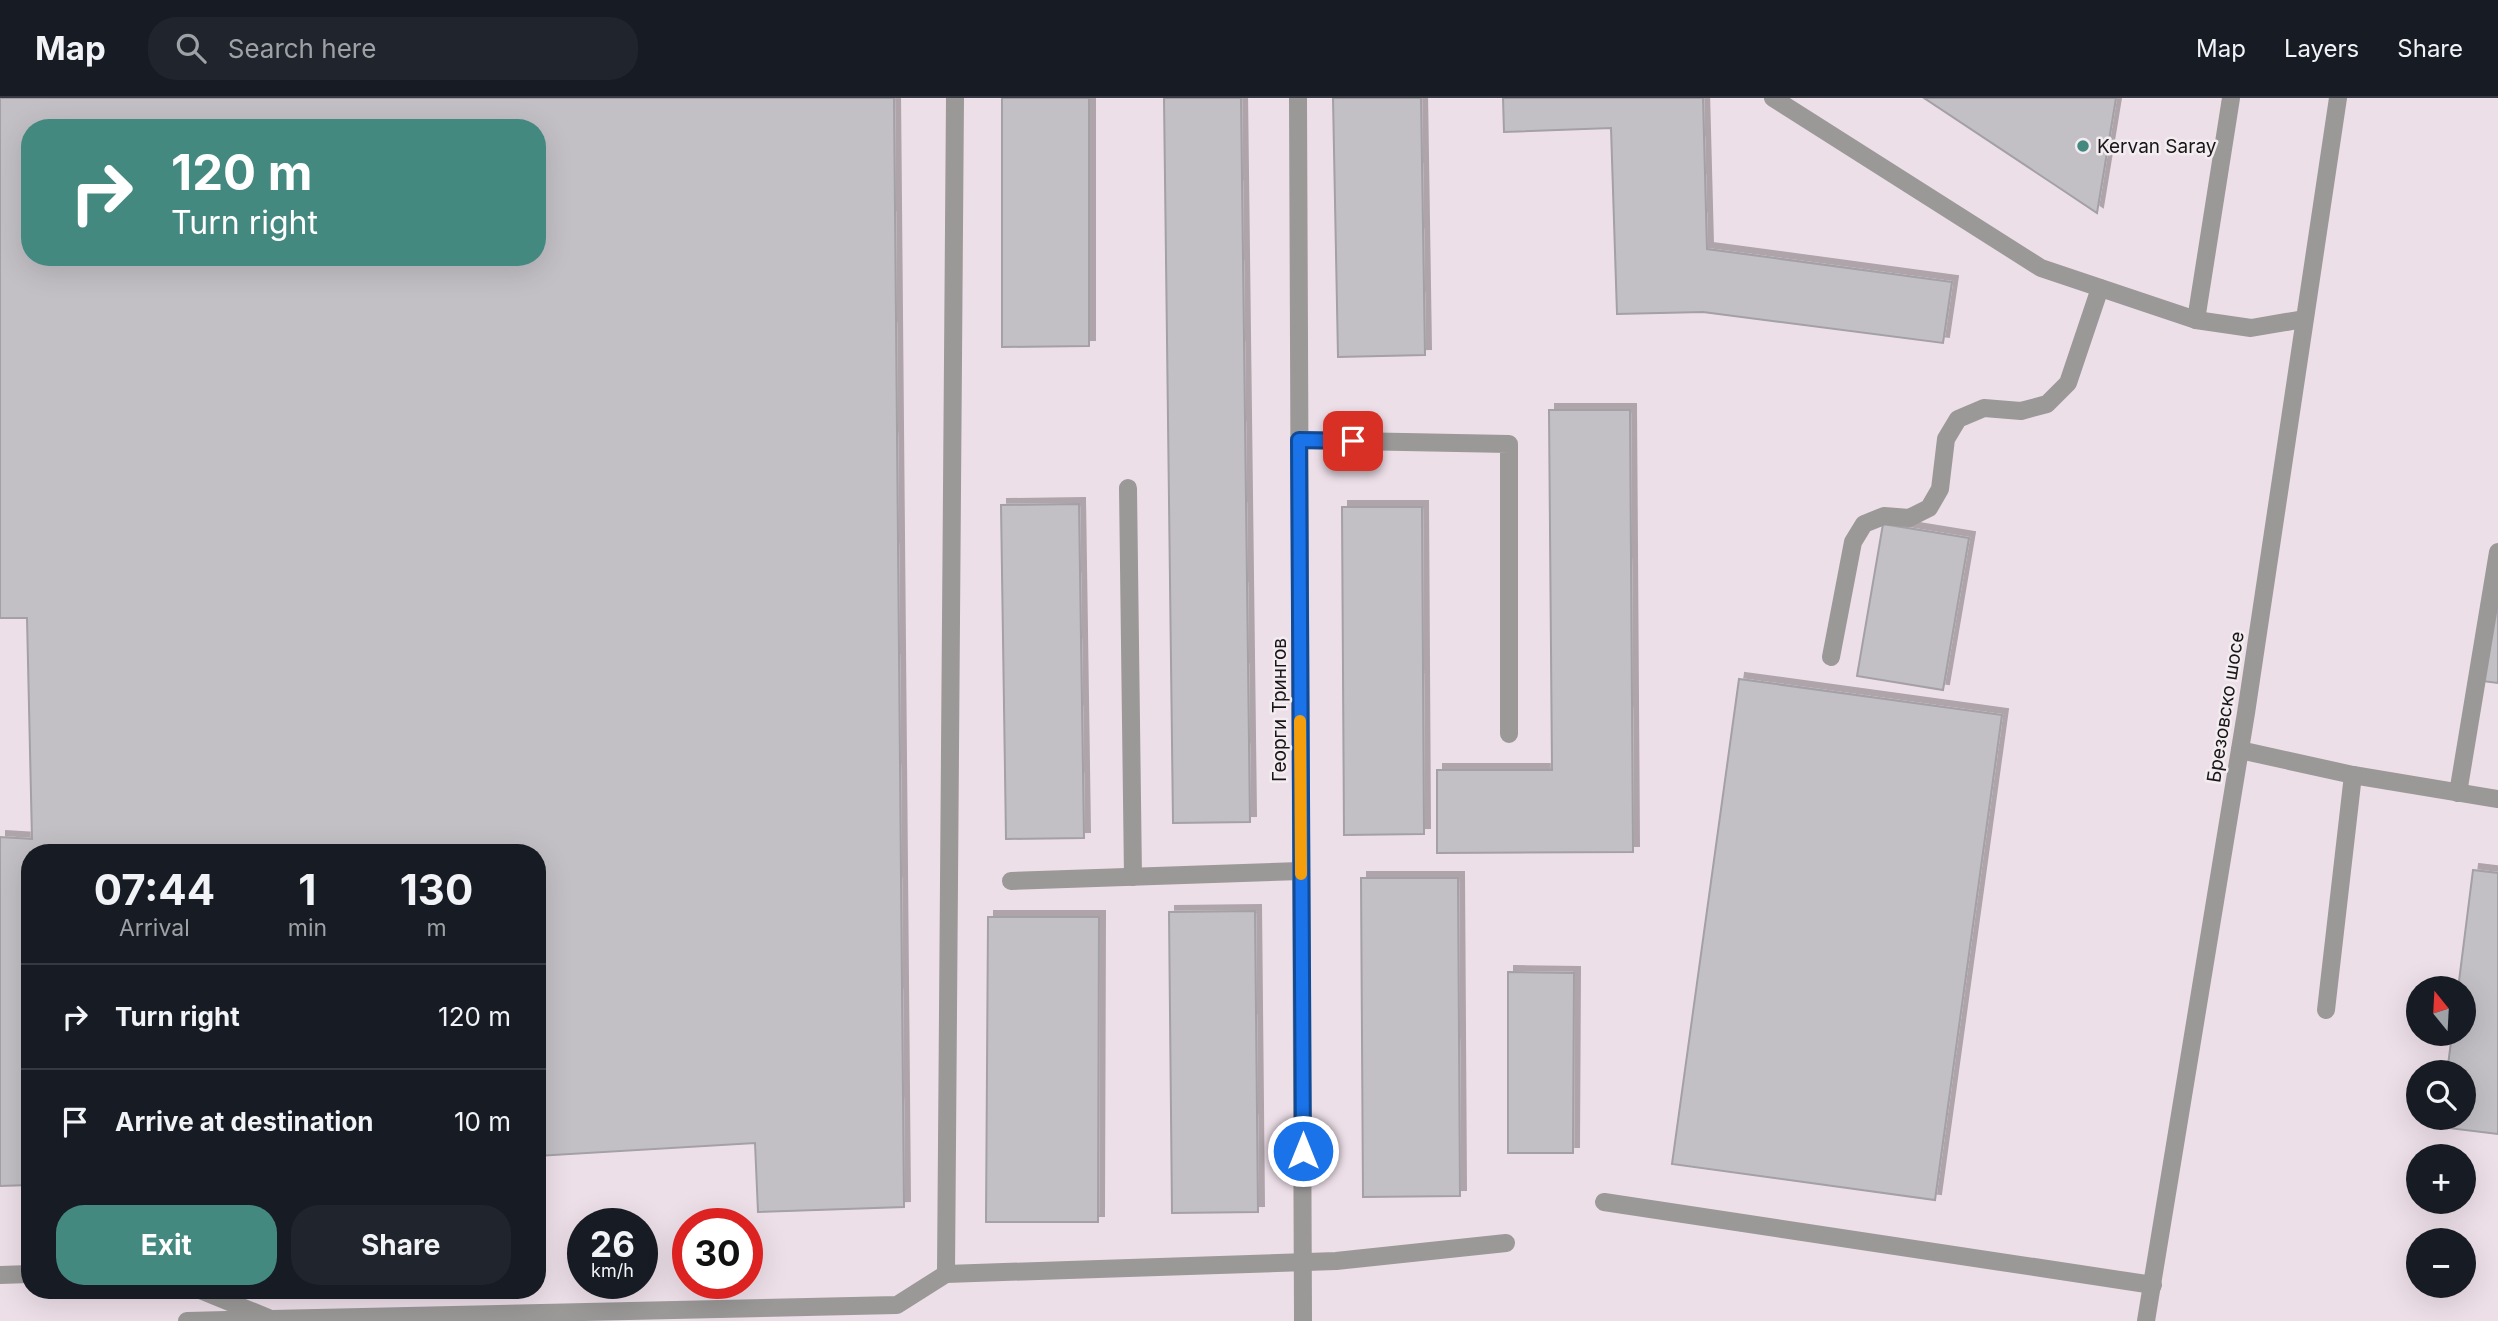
<!DOCTYPE html>
<meta charset="utf-8">
<style>
:root{--surface:#171b24;--page:#20242c;--text:#f1f3f6;--muted:#9ea1a6;--line:#363941;--accent:#438980}
body{margin:0;font-family:Inter,sans-serif;background:var(--page);color:var(--text);height:100vh;display:flex;flex-direction:column;font-size:26px;white-space:nowrap}
*{box-sizing:border-box;margin:0}
p{font-size:23px;color:var(--muted)}
.icon{flex:none;width:38px;height:38px;fill:none;stroke:currentColor;stroke-width:2;stroke-linecap:round;stroke-linejoin:round}
.map{position:relative;flex:1;overflow:hidden}
.sheet{position:absolute;left:21px;top:746px;width:525px;height:455px;display:flex;flex-direction:column;background:var(--surface);border-radius:28px;box-shadow:0 7px 28px #0002}
.sheet>*{flex:none}
.hud{position:absolute;left:21px;top:21px;width:525px;height:147px;border-radius:28px;box-shadow:0 7px 28px #0002;background:#438980;color:#fff;overflow:hidden}
.needle{width:46px;rotate:342deg}
.tools{position:absolute;left:2406px;top:878px;display:grid;gap:14px}
.tools a{display:grid;place-items:center;width:70px;height:70px;border-radius:50%;background:var(--surface);box-shadow:0 7px 28px #0002;font-size:35px}
.speed{position:absolute;left:567px;top:1110px;display:flex;gap:14px;font-size:35px;font-weight:700;text-align:center}
.speed>*{display:grid;place-content:center;width:91px;height:91px;border-radius:50%;background:var(--surface);box-shadow:0 7px 28px #0002;line-height:1}
.speed small{font-size:18px;font-weight:400}
.speed .limit{border:10px solid #d22;background:#fff;color:#111}
.pin{position:absolute;display:grid;place-items:center;width:60px;height:60px;color:#fff;margin:-30px;border-radius:14px;box-shadow:0 4px 10px #0006}
.me{position:absolute;width:77px;margin:-38px;rotate:0deg;stroke-linejoin:round;filter:drop-shadow(0 0 5px #0008)}
.turn{display:flex;align-items:center;gap:24px;height:147px;padding:0 35px;font-size:32px}
.turn .icon{width:91px;height:91px;stroke-width:2.5}
.turn b{display:block;font-size:49px;line-height:60px}
.eta{display:flex;justify-content:space-evenly;align-items:center;height:119px;text-align:center}
.eta b{font-size:42px;font-weight:700;line-height:49px}
.cta{display:flex;gap:14px;margin-top:auto;padding:14px 35px}
.cta a{flex:1;height:80px;border-radius:28px;background:var(--accent);color:#fff;font-size:28px;font-weight:700;line-height:80px;text-align:center}
.cta a+a{background:var(--page);color:var(--text)}
ul{padding:0;list-style:none}
li{display:flex;align-items:center;gap:21px;height:105px;padding:0 35px;border-top:2px solid var(--line)}
li div{flex:1}
li b{display:block;font-size:26px}
li em{font-style:normal}
header{display:flex;align-items:center;gap:42px;box-sizing:border-box;height:98px;padding:0 35px;background:var(--surface);border-bottom:2px solid var(--line)}
header strong{font-size:33px}
nav{display:flex;gap:38px;margin-inline-start:auto;font-size:24px}
.search{width:490px;height:63px;background:var(--page);display:flex;align-items:center;gap:18px;box-sizing:border-box;padding:0 24px;border-radius:28px;color:var(--muted);font-size:26px}
.map>svg:first-child{display:block}
.built{fill:#eddfe8;fill-rule:evenodd}
.building{fill:#c2bfc5;stroke:#a3a0a6;stroke-width:2;fill-rule:evenodd;filter:url(#shadow)}
.lines{fill:none;stroke-linecap:round;stroke-linejoin:round}
.minor{stroke:#9b9898;stroke-width:18}
.route-casing{stroke:#114b97;stroke-width:18}
.route{stroke:#1a73e8;stroke-width:12}
.slow{stroke:#f59e0b;stroke-width:12}
.poi-dot{fill:#438980;stroke:#f3ecf0;stroke-width:2.5}
.labels{text-anchor:middle;stroke-width:5;stroke-linejoin:round;paint-order:stroke}
.poi-label{font-size:19px;fill:#181617;stroke:#f3ecf0;text-anchor:start}
.street-label{font-size:19px;fill:#181617;stroke:#f3ecf0}
</style>
<header>
<strong>Map</strong>
<div class="search"><svg class="icon" aria-label="search" viewBox="0 0 24 24"><circle cx="10" cy="10" r="6"/><path d="M15 15l6 6"/></svg>Search here</div>
<nav><a>Map</a><a>Layers</a><a>Share</a></nav>
</header>
<div class="map">
<svg width="2498" height="1223" viewBox="0 0 2498 1223">
<defs>
<filter id="shadow"><feDropShadow dx="6" dy="-6" stdDeviation="0" flood-color="#0004"/></filter>
</defs>
<rect width="100%" height="100%" fill="#f3ecf0"/>
<path class="built" d="M 0,0 L 2498,0 L 2498,1223 L 0,1223 ZM 30,30 L 537,30 L 537,159 L 30,159 ZM 30,754 L 537,754 L 537,1192 L 30,1192 ZM 2418,891 L 2464,891 L 2464,936 L 2418,936 ZM 2418,975 L 2464,975 L 2464,1020 L 2418,1020 ZM 2418,1059 L 2464,1059 L 2464,1104 L 2418,1104 ZM 583,1125 L 642,1125 L 642,1185 L 583,1185 ZM 688,1125 L 747,1125 L 747,1185 L 688,1185 ZM 2418,1143 L 2464,1143 L 2464,1188 L 2418,1188 Z"/>
<g class="building">
<path d="M 0,0 L 894,0 L 904,1109 L 758,1114 L 755,1045 L 537,1058 L 537,754 L 30,754 L 30,1087 L 0,1088 L 0,739 L 32,741 L 27,520 L 0,520 ZM 30,30 L 537,30 L 537,159 L 30,159 Z"/>
<path d="M 1002,0 L 1089,0 L 1089,248 L 1002,249 Z"/>
<path d="M 1164,0 L 1241,0 L 1250,724 L 1173,725 Z"/>
<path d="M 1333,0 L 1421,0 L 1425,257 L 1338,259 Z"/>
<path d="M 1503,0 L 1703,0 L 1707,151 L 1952,184 L 1943,245 L 1703,214 L 1617,216 L 1611,30 L 1504,34 Z"/>
<path d="M 1924,0 L 2116,0 L 2097,115 L 2055,87 Z"/>
<path d="M 1549,312 L 1630,312 L 1633,754 L 1437,755 L 1437,672 L 1552,672 Z"/>
<path d="M 1079,406 L 1084,740 L 1006,741 L 1001,407 Z"/>
<path d="M 1342,409 L 1422,409 L 1424,736 L 1344,737 Z"/>
<path d="M 1883,426 L 1969,440 L 1943,592 L 1857,578 Z"/>
<path d="M 2498,492 L 2498,585 L 2482,583 Z"/>
<path d="M 1739,581 L 2002,617 L 1935,1102 L 1672,1066 Z"/>
<path d="M 2473,772 L 2498,775 L 2498,1036 L 2440,1029 L 2441,1020 L 2464,1020 L 2464,975 L 2447,975 L 2452,936 L 2464,936 L 2464,891 L 2458,891 Z"/>
<path d="M 1361,780 L 1458,780 L 1460,1098 L 1363,1099 Z"/>
<path d="M 1255,813 L 1258,1114 L 1172,1115 L 1169,814 Z"/>
<path d="M 988,819 L 1099,819 L 1098,1124 L 986,1124 Z"/>
<path d="M 1508,874 L 1574,875 L 1573,1055 L 1508,1055 Z"/>
</g>
<g class="lines">
<g class="minor">
<path d="M 1298,0 L 1303,1223"/>
<path d="M 1773,0 L 2041,170 L 2196,222 L 2251,230 L 2304,221"/>
<path d="M 2196,222 L 2231,0"/>
<path d="M 1299,342 L 1509,346 L 1509,636"/>
<path d="M 1128,390 L 1133,779"/>
<path d="M 1831,559 L 1853,444 L 1864,426 L 1884,418 L 1909,420 L 1929,410 L 1940,391 L 1946,341 L 1958,321 L 1984,310 L 2021,313 L 2047,306 L 2068,285 L 2100,190"/>
<path d="M 2240,652 L 2353,677 L 2498,701"/>
<path d="M 2458,695 L 2498,454"/>
<path d="M 1011,783 L 1301,773"/>
<path d="M 2326,912 L 2353,677"/>
<path d="M 1604,1104 L 2153,1187"/>
<path d="M 946,1176 L 955,0"/>
<path d="M 0,1177 L 30,1176"/>
<path d="M 200,1192 L 271,1221 L 897,1207 L 946,1176 L 1336,1163 L 1506,1145"/>
<path d="M 187,1223 L 264,1221"/>
<path d="M 2146,1223 L 2246,615 L 2338,0"/>
</g>
</g>
<g class="lines">
<g class="route-casing">
<path id="route" d="M 1303,1053 L 1299,342 L 1353,343"/>
</g>
<use href="#route" class="route"/>
<path class="slow" d="M 1300,623 L 1301,776"/>
</g>
<circle class="poi-dot" cx="2083" cy="48" r="7"/>
<g class="labels">
<g class="poi-label">
<text x="2097" y="55">Kervan Saray</text>
</g>
<g class="street-label">
<text transform="translate(2225 609) rotate(-81)" y="7">Брезовско шосе</text>
<text transform="translate(1279 612) rotate(-90)" y="7">Георги Трингов</text>
</g>
</g>
</svg>
<div class="tools">
<a><svg class="needle" viewBox="-14 -14 28 28"><path d="M0-13l5 13h-10z" fill="#e53935"/><path d="M0 13l5-13h-10z" fill="#9ea1a6"/></svg></a>
<a><svg class="icon" aria-label="search" viewBox="0 0 24 24"><circle cx="10" cy="10" r="6"/><path d="M15 15l6 6"/></svg></a>
<a>+</a>
<a>−</a>
</div>
<div class="speed"><div>26<small>km/h</small></div><div class="limit">30</div></div>
<div class="pin" style="left:1353px;top:343px;background:#d93025"><svg class="icon" aria-label="arrive" viewBox="0 0 24 24"><path d="M6 21V4h12l-3 4 3 4H6"/></svg></div>
<svg class="me" style="left:1303px;top:1053px" viewBox="-20 -20 40 40"><circle r="17" fill="#1a73e8" stroke="#fff" stroke-width="3"/><path d="M0-11L8 9 0 5-8 9z" fill="#fff"/></svg>
<div class="hud">
<div class="turn"><svg class="icon" aria-label="right" viewBox="0 0 24 24"><path d="M7 20v-9h11M14 6l5 5-5 5"/></svg><div><b>120 m</b>Turn right</div></div>
</div>
<section class="sheet">
<div class="eta">
<div><b>07:44</b><p>Arrival</p></div>
<div><b>1</b><p>min</p></div>
<div><b>130</b><p>m</p></div>
</div>
<ul>
<li><svg class="icon" aria-label="right" viewBox="0 0 24 24"><path d="M7 20v-9h11M14 6l5 5-5 5"/></svg><div><b>Turn right</b></div><em>120 m</em></li>
<li><svg class="icon" aria-label="arrive" viewBox="0 0 24 24"><path d="M6 21V4h12l-3 4 3 4H6"/></svg><div><b>Arrive at destination</b></div><em>10 m</em></li>
</ul>
<div class="cta"><a>Exit</a><a>Share</a></div>
</section>
</div>
